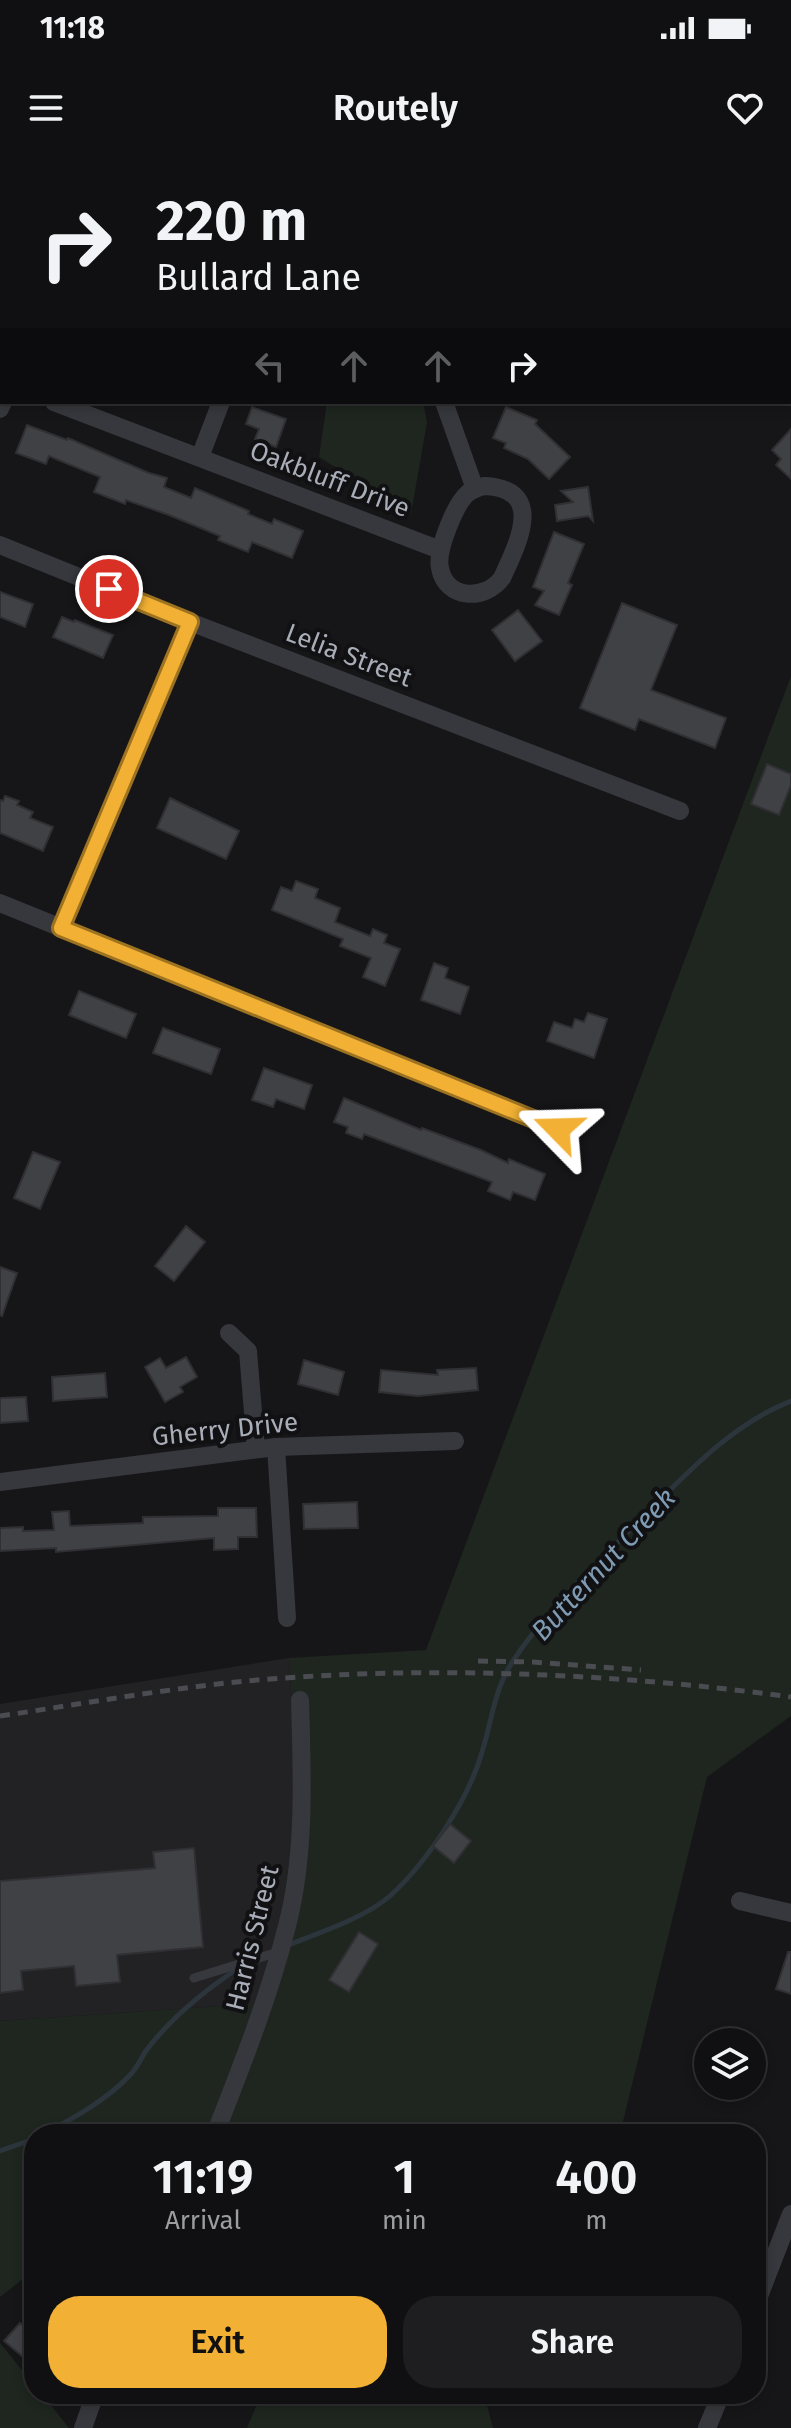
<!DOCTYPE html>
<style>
:root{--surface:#101012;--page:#1e1e20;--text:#f1f3f6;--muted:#9c9d9f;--line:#303032;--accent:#f2b134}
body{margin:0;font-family:"Fira Sans",sans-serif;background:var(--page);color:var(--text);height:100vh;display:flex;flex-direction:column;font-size:30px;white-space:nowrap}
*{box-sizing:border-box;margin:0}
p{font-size:26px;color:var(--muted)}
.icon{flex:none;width:44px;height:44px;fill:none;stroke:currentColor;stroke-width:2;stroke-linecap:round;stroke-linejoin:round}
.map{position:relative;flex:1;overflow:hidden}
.sheet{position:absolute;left:24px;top:1964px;width:742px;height:280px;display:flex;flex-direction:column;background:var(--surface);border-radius:32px;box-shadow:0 4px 12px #0003,0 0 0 2px var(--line)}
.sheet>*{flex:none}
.hud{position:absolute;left:0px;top:0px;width:792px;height:244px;box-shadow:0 4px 12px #0003,0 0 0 2px var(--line);background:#101012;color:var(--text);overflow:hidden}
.fabs{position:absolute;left:694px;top:1868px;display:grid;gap:16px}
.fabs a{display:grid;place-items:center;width:72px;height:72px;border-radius:50%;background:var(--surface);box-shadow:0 4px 12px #0003,0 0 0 2px var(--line);font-size:40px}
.pin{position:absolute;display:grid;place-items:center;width:68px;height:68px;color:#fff;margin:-34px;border:4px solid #fff;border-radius:50%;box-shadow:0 2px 8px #0007}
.me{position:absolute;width:88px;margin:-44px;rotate:292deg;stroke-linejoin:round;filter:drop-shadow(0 0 6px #0008)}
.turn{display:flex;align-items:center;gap:28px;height:168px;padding:0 24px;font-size:36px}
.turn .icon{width:104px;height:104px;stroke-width:2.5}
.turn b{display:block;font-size:56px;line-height:68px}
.lanes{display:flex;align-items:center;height:76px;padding:0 24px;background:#0003;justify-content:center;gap:40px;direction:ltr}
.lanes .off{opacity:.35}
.eta{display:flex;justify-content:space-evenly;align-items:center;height:136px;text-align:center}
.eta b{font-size:48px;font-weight:600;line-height:56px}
.cta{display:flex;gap:16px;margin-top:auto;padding:16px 24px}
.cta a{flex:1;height:92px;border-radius:32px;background:var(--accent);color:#111;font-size:32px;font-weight:600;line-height:92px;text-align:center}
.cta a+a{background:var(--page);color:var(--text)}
.status{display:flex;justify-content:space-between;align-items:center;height:56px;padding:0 40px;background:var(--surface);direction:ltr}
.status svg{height:22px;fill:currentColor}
header{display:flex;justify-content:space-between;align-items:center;height:104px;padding:0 24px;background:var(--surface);font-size:36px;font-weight:600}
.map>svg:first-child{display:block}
.built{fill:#222225}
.green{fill:#1e261f}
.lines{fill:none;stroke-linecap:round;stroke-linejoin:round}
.stream{stroke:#2c353c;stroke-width:5}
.building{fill:#404145;stroke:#303034;stroke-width:2}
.service{stroke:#37383d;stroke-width:9}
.minor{stroke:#37383d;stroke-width:18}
.rail{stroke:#4a4c52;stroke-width:5;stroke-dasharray:10 8;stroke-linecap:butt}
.route-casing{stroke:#9d7322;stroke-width:20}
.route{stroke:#f2b134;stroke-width:14}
.labels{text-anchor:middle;stroke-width:8;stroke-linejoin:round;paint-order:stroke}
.street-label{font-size:26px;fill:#a8adb8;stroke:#111113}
.water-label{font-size:28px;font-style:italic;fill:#7f9bb3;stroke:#111113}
</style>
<div class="status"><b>11:18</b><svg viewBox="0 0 49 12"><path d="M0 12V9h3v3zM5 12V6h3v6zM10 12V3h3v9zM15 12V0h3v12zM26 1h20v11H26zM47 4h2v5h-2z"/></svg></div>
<header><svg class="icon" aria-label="menu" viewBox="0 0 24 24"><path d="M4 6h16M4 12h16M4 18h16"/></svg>Routely<svg class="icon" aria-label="heart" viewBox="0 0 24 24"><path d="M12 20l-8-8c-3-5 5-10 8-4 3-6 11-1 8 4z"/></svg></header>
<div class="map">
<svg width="791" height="2268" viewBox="0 0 791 2268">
<rect width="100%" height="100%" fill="#161618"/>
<path class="built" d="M 289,1498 L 298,1644 L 268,1843 L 0,1861 L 0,1544 Z"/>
<g class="green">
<path d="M 327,242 L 423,242 L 427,262 L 411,354 L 319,297 Z"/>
<path d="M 791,516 L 791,1556 L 707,1617 L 620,1974 L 34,1974 L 34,2110 L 0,2137 L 0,1861 L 268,1843 L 298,1644 L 289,1498 L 426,1490 Z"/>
<path d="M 0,2183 L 34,2225 L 34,2234 L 42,2234 L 69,2268 L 0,2268 Z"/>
<path d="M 261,2234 L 484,2234 L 493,2268 L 247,2268 Z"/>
</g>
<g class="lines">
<g class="stream">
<path d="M 288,1785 C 319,1773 367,1757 391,1735 C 427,1702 469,1639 482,1592 C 492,1561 494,1529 513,1501 C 545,1452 590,1410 631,1369 C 679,1322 727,1266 791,1241"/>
<path d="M 43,1974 C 74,1958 107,1940 131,1914 C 138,1906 142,1896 148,1888 C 175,1854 206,1829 242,1806"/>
<path d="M 0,1991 L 34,1979"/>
</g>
</g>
<g class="building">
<path d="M 252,247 L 286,259 L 276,287 L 255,279 L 259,269 L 246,264 Z"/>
<path d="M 506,247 L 537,260 L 535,264 L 570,297 L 549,319 L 528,299 L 504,288 L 506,283 L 493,278 Z"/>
<path d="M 27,265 L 67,280 L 68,278 L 149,313 L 167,318 L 164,327 L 191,338 L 195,328 L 249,351 L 248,354 L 272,364 L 274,359 L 303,371 L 292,398 L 252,382 L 248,392 L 218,380 L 220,376 L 169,355 L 126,340 L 125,344 L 94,332 L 100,317 L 49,296 L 46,304 L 16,293 Z"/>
<path d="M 791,269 L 791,319 L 776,305 L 781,299 L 772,290 Z"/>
<path d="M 588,327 L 593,361 L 588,356 L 557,361 L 555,345 L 573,342 L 561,331 Z"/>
<path d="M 554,372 L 584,384 L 568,423 L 572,425 L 559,455 L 535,445 L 544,431 L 533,427 Z"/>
<path d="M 0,432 L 33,444 L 25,467 L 0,457 Z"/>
<path d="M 622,443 L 677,465 L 651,530 L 726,558 L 715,588 L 639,559 L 635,570 L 580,548 Z"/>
<path d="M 518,450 L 542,481 L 515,501 L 492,470 Z"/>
<path d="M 62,457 L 74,462 L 75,460 L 113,475 L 103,498 L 53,477 Z"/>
<path d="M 767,604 L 791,614 L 791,625 L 779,655 L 751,644 Z"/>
<path d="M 5,636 L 19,641 L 17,645 L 33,652 L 30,658 L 53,667 L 43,691 L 0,673 L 0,640 L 3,641 Z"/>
<path d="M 170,638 L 239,671 L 226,699 L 157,668 Z"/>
<path d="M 296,721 L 318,729 L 315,738 L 340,748 L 335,762 L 370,776 L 373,769 L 387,775 L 384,783 L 400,789 L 385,826 L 363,817 L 371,798 L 340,786 L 343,779 L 272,750 L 281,727 L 292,731 Z"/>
<path d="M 434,803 L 448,808 L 445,818 L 469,827 L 460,854 L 421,840 Z"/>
<path d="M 79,831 L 136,854 L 126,878 L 69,855 Z"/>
<path d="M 588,853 L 607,859 L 594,898 L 547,881 L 554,862 L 572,868 L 575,859 L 584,862 Z"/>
<path d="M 163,868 L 220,889 L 211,914 L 153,893 Z"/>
<path d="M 264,908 L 312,925 L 304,949 L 276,939 L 273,947 L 252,940 Z"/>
<path d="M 344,938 L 421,970 L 422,968 L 481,990 L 508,1003 L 509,999 L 545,1014 L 535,1040 L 513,1032 L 510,1040 L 488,1031 L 492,1022 L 364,974 L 362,979 L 346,973 L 348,967 L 334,962 Z"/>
<path d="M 33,992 L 60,1002 L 40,1049 L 14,1038 Z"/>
<path d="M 186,1066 L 205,1082 L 174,1121 L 155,1106 Z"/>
<path d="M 0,1107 L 17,1113 L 2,1156 L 0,1155 Z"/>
<path d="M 186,1197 L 197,1217 L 180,1227 L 183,1232 L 165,1242 L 145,1207 L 160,1198 L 166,1208 Z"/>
<path d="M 304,1200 L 344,1212 L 338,1235 L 298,1224 Z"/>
<path d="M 476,1208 L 478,1230 L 418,1236 L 379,1232 L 381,1210 L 438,1215 L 437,1210 Z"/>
<path d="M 105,1213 L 107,1237 L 53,1241 L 52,1217 Z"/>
<path d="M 26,1237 L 28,1261 L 0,1263 L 0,1238 Z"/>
<path d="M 357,1342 L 358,1368 L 304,1369 L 303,1344 Z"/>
<path d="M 218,1348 L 256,1348 L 257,1377 L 238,1377 L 238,1389 L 214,1390 L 214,1378 L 56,1392 L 56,1388 L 0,1391 L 0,1368 L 23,1367 L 23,1371 L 54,1370 L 52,1352 L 69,1351 L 70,1366 L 143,1363 L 143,1357 L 218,1356 Z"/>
<path d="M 450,1664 L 471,1681 L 454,1703 L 433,1686 Z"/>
<path d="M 194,1688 L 203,1787 L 117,1795 L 120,1822 L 76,1826 L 74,1806 L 21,1811 L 23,1830 L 0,1833 L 0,1721 L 155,1708 L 153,1692 Z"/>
<path d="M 359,1772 L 378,1784 L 349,1832 L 329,1820 Z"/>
<path d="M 788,1792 L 791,1792 L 791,1834 L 776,1829 Z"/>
<path d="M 20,2163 L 34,2175 L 34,2206 L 4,2181 Z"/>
</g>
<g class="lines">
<path class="service" d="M 194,1818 L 278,1792"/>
<g class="minor">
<path d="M 156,0 L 157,2"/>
<path d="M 765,0 L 766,2"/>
<path d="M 47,2 L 49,0"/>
<path d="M 0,45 L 2,43"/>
<path d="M 790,75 L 791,78"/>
<path d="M 0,222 L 2,222"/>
<path d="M 54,242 L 440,390"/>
<path d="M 444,242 L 475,329"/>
<path d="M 0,249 L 3,242"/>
<path d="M 200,297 L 221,242"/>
<path d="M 485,326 C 547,329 517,385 502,418 C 485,441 446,440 440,408 C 436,391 455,344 468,333 C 473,329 479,327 485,326 Z"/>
<path d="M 0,385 L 190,462 L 680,651"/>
<path d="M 0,743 L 558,969"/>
<path d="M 61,768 L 190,462"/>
<path d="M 229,1173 L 248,1191 L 256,1289"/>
<path d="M 276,1287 L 287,1458"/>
<path d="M 0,1322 L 276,1287 L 455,1281"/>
<path d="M 740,1741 L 791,1753"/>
<path d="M 215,1974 C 242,1905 269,1837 287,1766 C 306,1693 302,1614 300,1540"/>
<path d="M 756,2144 L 791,2054"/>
<path d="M 83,2268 L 95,2234"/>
<path d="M 707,2268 L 721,2234"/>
</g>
<g class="rail">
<path d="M 478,1501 L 533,1502 L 641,1510"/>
<path d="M 0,1556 C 82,1544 164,1529 246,1521 C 425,1505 614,1513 791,1537"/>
</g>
</g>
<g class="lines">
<g class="route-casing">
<path id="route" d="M 109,429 L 190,462 L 61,768 L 558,969"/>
</g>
<use href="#route" class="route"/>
</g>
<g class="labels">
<g class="street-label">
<text transform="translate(330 319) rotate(21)" y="9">Oakbluff Drive</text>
<text transform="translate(349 495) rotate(21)" y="9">Lelia Street</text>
<text transform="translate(225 1269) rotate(-6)" y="9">Gherry Drive</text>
<text transform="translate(252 1778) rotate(-76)" y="9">Harris Street</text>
</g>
<g class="water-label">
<text transform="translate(603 1404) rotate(-47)" y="10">Butternut Creek</text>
</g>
</g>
</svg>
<div class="fabs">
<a><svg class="icon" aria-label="layers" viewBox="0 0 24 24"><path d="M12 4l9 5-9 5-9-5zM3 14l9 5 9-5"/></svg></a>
</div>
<div class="pin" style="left:109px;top:429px;background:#d93025"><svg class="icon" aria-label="arrive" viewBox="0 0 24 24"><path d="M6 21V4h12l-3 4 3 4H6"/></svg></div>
<svg class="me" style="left:558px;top:969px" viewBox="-20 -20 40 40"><path d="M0-17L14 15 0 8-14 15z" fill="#f2b134" stroke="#fff" stroke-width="4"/></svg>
<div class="hud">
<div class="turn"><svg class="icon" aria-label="right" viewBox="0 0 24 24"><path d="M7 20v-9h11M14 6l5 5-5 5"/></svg><div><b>220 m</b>Bullard Lane</div></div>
<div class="lanes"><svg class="icon off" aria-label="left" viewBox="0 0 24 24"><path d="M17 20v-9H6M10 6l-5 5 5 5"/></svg><svg class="icon off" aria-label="ahead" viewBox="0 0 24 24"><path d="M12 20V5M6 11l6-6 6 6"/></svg><svg class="icon off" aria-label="ahead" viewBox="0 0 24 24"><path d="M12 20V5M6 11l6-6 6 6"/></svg><svg class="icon" aria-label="right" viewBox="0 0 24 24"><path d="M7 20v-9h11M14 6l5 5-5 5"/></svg></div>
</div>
<section class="sheet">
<div class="eta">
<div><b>11:19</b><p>Arrival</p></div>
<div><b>1</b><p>min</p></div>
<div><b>400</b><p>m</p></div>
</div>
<div class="cta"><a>Exit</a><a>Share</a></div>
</section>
</div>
